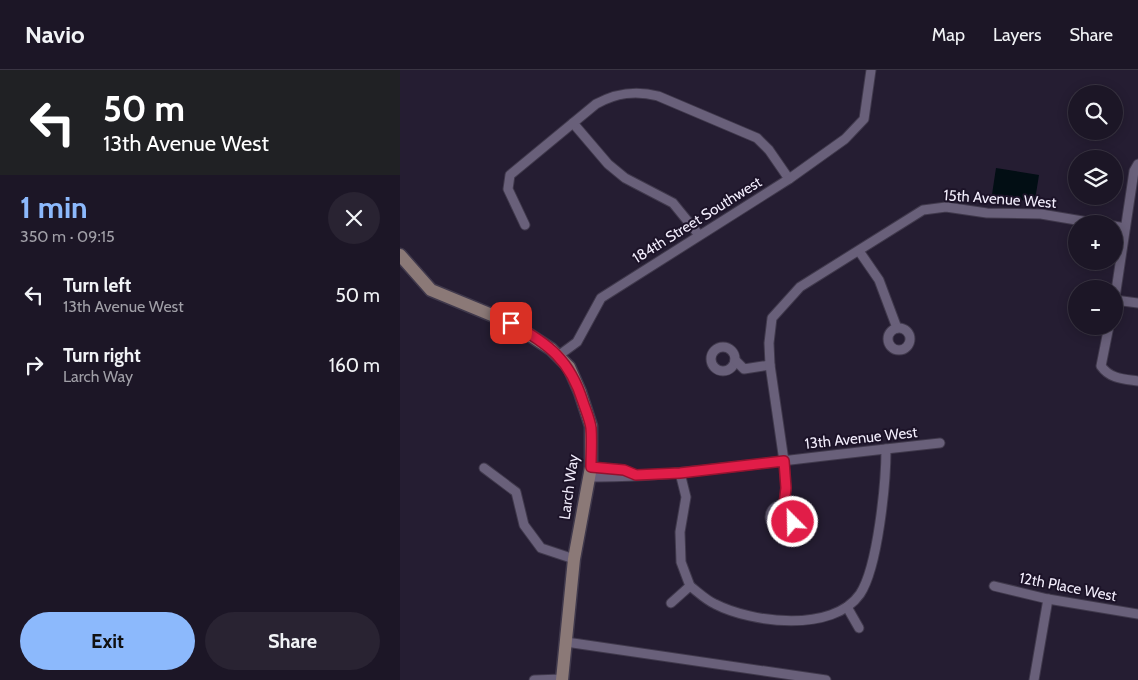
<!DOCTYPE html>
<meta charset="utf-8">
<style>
:root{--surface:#1c1626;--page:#292332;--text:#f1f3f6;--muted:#a09fa7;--line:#3a3543;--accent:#8cb9fc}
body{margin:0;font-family:Cabin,sans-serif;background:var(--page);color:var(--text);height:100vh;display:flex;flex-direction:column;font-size:19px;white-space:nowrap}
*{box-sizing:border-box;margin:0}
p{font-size:16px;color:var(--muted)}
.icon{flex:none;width:28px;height:28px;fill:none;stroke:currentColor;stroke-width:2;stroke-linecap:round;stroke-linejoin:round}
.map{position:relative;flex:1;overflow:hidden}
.side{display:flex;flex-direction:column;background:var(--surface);width:400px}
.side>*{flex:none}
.top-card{background:#202124;color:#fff;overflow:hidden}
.tools{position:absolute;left:668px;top:15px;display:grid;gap:10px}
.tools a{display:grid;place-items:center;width:55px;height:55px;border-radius:50%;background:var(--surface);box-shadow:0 2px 12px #0003,0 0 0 1px var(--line);font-size:25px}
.pin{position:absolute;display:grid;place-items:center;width:42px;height:42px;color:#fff;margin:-21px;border-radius:10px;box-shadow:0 2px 8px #0006}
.me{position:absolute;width:55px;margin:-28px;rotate:337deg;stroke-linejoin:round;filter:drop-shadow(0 0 4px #0008)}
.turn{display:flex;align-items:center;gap:18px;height:105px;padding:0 20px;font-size:22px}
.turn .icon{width:65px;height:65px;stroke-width:2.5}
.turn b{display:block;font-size:35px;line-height:42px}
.round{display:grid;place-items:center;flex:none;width:52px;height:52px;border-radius:26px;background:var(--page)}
.summary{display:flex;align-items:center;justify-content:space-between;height:85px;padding:0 20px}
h1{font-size:30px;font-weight:700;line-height:38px;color:var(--accent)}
.button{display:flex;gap:10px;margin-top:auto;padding:10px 20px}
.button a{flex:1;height:58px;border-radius:30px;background:var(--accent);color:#111;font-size:20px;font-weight:700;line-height:58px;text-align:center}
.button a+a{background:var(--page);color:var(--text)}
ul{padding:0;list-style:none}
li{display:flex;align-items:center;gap:15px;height:70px;padding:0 20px}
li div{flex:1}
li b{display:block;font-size:19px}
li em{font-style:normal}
header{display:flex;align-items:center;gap:30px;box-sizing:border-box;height:70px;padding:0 25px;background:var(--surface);border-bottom:1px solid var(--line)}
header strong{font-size:24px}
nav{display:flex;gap:28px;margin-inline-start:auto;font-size:18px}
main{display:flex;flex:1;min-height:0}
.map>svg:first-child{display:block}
.water{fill:#020e14}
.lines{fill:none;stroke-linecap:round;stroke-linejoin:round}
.street-casing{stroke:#40394c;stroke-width:11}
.secondary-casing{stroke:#40394c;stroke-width:15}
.street{stroke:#69607a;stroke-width:9}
.secondary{stroke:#8b7977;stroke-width:12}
.route-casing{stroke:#92132f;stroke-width:12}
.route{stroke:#e11d48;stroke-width:9}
.labels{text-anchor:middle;stroke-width:4;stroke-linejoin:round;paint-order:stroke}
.street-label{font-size:15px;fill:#f2edfc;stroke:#1c1328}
</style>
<header>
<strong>Navio</strong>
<nav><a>Map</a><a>Layers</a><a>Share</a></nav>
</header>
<main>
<section class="side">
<div class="top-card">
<div class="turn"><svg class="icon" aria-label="left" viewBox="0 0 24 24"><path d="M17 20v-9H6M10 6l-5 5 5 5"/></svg><div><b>50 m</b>13th Avenue West</div></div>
</div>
<div class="summary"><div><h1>1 min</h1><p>350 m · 09:15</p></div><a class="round"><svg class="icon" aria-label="close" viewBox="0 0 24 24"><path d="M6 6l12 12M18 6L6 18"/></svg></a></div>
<ul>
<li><svg class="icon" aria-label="left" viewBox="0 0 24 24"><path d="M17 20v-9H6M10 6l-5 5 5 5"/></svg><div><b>Turn left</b><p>13th Avenue West</p></div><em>50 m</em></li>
<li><svg class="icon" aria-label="right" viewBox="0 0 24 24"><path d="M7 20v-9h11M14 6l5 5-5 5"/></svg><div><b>Turn right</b><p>Larch Way</p></div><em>160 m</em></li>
</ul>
<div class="button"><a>Exit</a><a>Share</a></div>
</section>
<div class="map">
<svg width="738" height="610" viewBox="0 0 738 610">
<rect width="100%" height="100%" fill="#251d32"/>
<path class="water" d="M 596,98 L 639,105 L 635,130 L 591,131 Z"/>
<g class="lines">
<g class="street-casing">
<g id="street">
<path d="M 173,53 L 208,94 L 225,108 L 273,133 L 299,165"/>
<path d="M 125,155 L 108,119 L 110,105 L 196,34 C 216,23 235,20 258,26 L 357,68 L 369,80 L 389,109"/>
<path d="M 714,156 L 725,158"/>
<path d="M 459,181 L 479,210 L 497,258"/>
<path d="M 715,230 L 738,233"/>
<path d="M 714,234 L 734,101 L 738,94"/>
<path d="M 709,256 L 701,296 C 710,309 724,309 738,311"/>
<circle cx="499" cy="269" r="11"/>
<circle cx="323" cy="289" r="12"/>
<path d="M 158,286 L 177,272 L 201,228 L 389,109 L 445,69 L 464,49 L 471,0"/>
<path d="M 335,290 L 344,299 L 370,295"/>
<path d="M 191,397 L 224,400 L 236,405"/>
<path d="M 84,398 L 116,422 L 124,455 L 141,478 L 174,489"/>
<path d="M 190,407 C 243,408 297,401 350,395 C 413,387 476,380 540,373"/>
<path d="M 384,435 L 386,419 L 384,391 L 370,295 L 369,273 L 372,248 L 400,217 L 523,140 L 546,137 L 587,143 L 641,144 L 700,154"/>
<circle cx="382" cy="447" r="12"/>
<path d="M 290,516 C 298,522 306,530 315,534 C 352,553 433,563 460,524 C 478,497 486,412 486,379"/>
<path d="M 594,516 L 648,529 L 738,544"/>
<path d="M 271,533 L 290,516 L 281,492 L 280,462 L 286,427 L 280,403"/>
<path d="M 447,537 L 459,558"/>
<path d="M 166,572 L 426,610"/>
<path d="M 134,610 L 162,609"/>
<path d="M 634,610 L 648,529"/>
</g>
</g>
<g class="secondary-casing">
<path id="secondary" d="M 0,185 L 31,220 L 111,253 L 151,279 L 169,297 L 180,322 L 191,356 L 191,397 L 174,489 L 162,610"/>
</g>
<use href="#street" class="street"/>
<use href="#secondary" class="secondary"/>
</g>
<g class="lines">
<g class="route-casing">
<path id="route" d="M 111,253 C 149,274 170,290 183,332 C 186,341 190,350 191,358 C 192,371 191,384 191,397 L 224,400 L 236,405 L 280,403 L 384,391 L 386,418 L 384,435 L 393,441 L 393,452"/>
</g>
<use href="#route" class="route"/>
</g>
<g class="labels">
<g class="street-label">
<text transform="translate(600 129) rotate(4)" y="5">15th Avenue West</text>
<text transform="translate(297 150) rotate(-32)" y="5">184th Street Southwest</text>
<text transform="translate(461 368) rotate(-6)" y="5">13th Avenue West</text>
<text transform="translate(169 417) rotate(-82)" y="5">Larch Way</text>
<text transform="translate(668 517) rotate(11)" y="5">12th Place West</text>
</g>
</g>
</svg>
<div class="tools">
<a><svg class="icon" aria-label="search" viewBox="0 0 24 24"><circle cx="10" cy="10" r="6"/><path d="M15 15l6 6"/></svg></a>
<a><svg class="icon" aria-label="layers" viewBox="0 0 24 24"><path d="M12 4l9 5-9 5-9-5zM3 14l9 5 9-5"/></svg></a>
<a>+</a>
<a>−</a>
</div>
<div class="pin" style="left:111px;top:253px;background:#d93025"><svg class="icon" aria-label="arrive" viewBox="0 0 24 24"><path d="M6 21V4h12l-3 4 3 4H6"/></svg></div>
<svg class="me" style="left:393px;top:452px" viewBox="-20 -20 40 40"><circle r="17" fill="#e11d48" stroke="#fff" stroke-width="3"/><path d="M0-11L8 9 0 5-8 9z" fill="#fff"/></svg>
</div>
</main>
